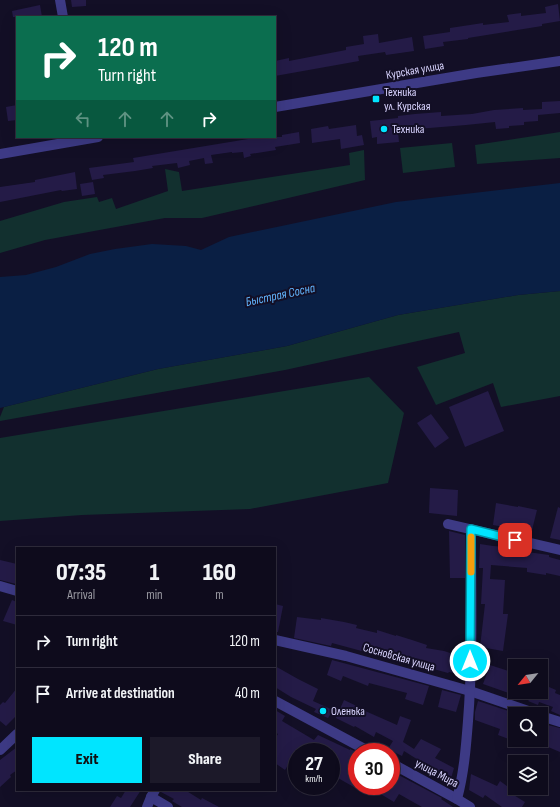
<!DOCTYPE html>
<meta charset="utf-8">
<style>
:root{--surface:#0e0b1c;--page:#1c1929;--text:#f1f3f6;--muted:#9b9ba3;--line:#2e2b3b;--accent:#00e5ff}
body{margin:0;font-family:"Sofia Sans Condensed",sans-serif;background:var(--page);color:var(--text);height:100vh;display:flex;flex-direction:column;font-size:15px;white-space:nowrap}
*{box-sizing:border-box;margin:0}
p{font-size:13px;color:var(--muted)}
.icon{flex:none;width:22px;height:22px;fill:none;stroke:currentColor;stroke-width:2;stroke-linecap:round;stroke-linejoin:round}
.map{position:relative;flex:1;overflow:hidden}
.side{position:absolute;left:16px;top:547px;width:260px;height:244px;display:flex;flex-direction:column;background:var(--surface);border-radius:0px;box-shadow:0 4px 16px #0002,0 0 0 1px var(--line)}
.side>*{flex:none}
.hud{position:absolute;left:16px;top:16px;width:260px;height:122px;border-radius:0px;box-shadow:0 4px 16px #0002,0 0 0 1px var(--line);background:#0b6e4f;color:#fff;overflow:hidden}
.needle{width:26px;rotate:240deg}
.fabs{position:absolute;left:508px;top:659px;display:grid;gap:8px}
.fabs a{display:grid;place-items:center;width:40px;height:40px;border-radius:0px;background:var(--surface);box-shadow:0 4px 16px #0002,0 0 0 1px var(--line);font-size:20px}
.speed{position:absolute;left:288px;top:743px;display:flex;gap:8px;font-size:20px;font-weight:700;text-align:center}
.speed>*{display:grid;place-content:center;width:52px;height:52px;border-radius:50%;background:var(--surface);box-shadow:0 4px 16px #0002,0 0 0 1px var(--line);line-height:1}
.speed small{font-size:10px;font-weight:400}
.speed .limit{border:6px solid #d22;background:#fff;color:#111}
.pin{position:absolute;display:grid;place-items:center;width:34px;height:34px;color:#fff;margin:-17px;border-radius:8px;box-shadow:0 2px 6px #0006}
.me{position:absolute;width:44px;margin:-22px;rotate:0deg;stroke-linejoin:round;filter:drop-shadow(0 0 3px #0008)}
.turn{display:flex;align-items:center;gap:14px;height:84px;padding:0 16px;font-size:18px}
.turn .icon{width:52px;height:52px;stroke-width:2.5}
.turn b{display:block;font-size:28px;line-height:34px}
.lanes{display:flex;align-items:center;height:38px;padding:0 16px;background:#0003;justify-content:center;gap:20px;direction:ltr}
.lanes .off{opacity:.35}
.eta{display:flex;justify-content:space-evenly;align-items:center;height:68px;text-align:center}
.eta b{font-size:24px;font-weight:800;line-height:28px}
.button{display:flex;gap:8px;margin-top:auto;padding:8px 16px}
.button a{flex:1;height:46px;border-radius:0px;background:var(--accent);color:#111;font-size:16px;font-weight:800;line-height:46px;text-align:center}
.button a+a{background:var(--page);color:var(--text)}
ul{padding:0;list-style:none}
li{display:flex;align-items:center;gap:12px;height:52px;padding:0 16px;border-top:1px solid var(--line)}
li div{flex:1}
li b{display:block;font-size:15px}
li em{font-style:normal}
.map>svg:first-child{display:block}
.green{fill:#12302f}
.water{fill:#0a1f44}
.building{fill:#241b47}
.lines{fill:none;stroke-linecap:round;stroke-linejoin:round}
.minor{stroke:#3d3a85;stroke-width:10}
.route-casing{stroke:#0095a6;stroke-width:10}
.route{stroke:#00e5ff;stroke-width:7}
.slow{stroke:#f59e0b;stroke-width:7}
.poi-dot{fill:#00e5ff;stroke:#130f26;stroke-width:1.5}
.labels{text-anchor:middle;stroke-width:4;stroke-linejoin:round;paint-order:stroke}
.street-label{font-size:12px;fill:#d9d4ff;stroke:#130f26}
.poi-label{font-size:12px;fill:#d9d4ff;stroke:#130f26;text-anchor:start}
.water-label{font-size:13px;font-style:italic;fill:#62b6ff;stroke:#130f26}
</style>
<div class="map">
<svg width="560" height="807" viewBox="0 0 560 807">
<rect width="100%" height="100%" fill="#130f26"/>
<g class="green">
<path d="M 560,132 L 560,158 L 477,164 L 475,145 Z"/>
<path d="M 452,143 L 455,167 L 403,173 L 400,148 Z"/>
<path d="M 364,150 L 365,180 L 202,218 L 165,218 L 45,240 L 0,253 L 0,221 L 64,202 L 97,197 L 99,202 L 112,198 L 116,209 L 168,191 L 165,169 L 179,172 L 182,191 L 350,165 L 349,153 Z"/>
<path d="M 560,291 L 560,319 L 557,319 L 560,319 L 560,396 L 501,407 L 493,383 L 436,405 L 417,367 L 465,353 L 459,332 L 285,370 L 0,421 L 0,417 L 4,407 L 158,369 L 287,346 L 398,315 L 518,295 Z"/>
<path d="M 369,377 L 404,413 L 388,483 L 250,509 L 82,515 L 0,521 L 0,438 Z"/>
</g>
<path class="water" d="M 560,183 L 560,291 L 518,295 L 398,315 L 287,346 L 158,369 L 0,408 L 0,277 L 26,275 L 56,267 L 90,254 L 115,249 L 152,244 L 186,246 L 201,250 L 229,237 L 396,202 Z"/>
<g class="building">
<path d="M 71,0 L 86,0 L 86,6 L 72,7 Z"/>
<path d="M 558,4 L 560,21 L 542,24 L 542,26 L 468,38 L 468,39 L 443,42 L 444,46 L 425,49 L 423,36 L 450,32 L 450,28 L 483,23 L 483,25 L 509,22 L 507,15 L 521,13 L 521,16 L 546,13 L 545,7 Z"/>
<path d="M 40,5 L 42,17 L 13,17 L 12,11 Z"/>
<path d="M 378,34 L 379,43 L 412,37 L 414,51 L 386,55 L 385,52 L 358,56 L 359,61 L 275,76 L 275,61 L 289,58 L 289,61 L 346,50 L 346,47 L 364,44 L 363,36 Z"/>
<path d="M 560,101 L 560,113 L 538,115 L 538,121 L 524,122 L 524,125 L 509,126 L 509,128 L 496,129 L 495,122 L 466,125 L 417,129 L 398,132 L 399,142 L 377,144 L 377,137 L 372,138 L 370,121 L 398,118 L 398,116 L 415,114 L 441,112 L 441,116 L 472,114 L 494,110 L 523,108 L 523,110 L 542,109 L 542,102 Z"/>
<path d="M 17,105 L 17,120 L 8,121 L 6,107 Z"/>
<path d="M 356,125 L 357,136 L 362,135 L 364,145 L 341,149 L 340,139 L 312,143 L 311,129 L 328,126 L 329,129 Z"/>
<path d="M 299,132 L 300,143 L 275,147 L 276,150 L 250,154 L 251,156 L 244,158 L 243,152 L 232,153 L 232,152 L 211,155 L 213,163 L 205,164 L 204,158 L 189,161 L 190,165 L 178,168 L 177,163 L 152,166 L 153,168 L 135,171 L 103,175 L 104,178 L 92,180 L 89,168 L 134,162 L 133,158 L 248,139 L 263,137 L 282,137 L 282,135 Z"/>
<path d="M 75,172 L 77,189 L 62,191 L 61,190 L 0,202 L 0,187 L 35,182 L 35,180 Z"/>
<path d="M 93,182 L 95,194 L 82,196 L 80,184 Z"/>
<path d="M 488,391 L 504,431 L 465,447 L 449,407 Z"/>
<path d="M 431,414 L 449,438 L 435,448 L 417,423 Z"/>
<path d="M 430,488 L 458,490 L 457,516 L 429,513 Z"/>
<path d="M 496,503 L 518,507 L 518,506 L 537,510 L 532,530 L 511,526 L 510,528 L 493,525 Z"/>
<path d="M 558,507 L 560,508 L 560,540 L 550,538 Z"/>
<path d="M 449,531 L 465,535 L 465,578 L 450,578 Z"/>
<path d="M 480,544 L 493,546 L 520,548 L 520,551 L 549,555 L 549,557 L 560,560 L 560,576 L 546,573 L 546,575 L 527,572 L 527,568 L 491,565 L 490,579 L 505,580 L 503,614 L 508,614 L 503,651 L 480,647 L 485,604 L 481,604 L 483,568 L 479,568 Z"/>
<path d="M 0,560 L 17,564 L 17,579 L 16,584 L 0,580 Z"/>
<path d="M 12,600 L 17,602 L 17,625 L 3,621 Z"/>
<path d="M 275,604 L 283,606 L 278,632 L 275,632 Z"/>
<path d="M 297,617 L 321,620 L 321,618 L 344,622 L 357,625 L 356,628 L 377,633 L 377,630 L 396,636 L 396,635 L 412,640 L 427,645 L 426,648 L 444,651 L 456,655 L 456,654 L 464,656 L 464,667 L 463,675 L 449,672 L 448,673 L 419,665 L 419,666 L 404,662 L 404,661 L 387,656 L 387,657 L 370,652 L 369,653 L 332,643 L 331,646 L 294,638 Z"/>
<path d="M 332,660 L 429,686 L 423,705 L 405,699 L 407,693 L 369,683 L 368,686 L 343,676 L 341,681 L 327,675 Z"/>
<path d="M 490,665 L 515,673 L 515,692 L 541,692 L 541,685 L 548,688 L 549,687 L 556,690 L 555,693 L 560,695 L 560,715 L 551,711 L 553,707 L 539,702 L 538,705 L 528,701 L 529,700 L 483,684 Z"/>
<path d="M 275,666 L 298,679 L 318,689 L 313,701 L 333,710 L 328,718 L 314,712 L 316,709 L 291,697 L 275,687 Z"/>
<path d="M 17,688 L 17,715 L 6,726 L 0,721 L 0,705 L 3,702 L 5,703 Z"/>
<path d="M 442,690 L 461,695 L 456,712 L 438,707 Z"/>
<path d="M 344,700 L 363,709 L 363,710 L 397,725 L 400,716 L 411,720 L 403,742 L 414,749 L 421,739 L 441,749 L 435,758 L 454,768 L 450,782 L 434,773 L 436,771 L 404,751 L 402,756 L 388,749 L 393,741 L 376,732 L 374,737 L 355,726 L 354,727 L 336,718 Z"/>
<path d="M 478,701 L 515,713 L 515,740 L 532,740 L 530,747 L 498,735 L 500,729 L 475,720 L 475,712 Z"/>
<path d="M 275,710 L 285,716 L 282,721 L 314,740 L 318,735 L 350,750 L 350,749 L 357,752 L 357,786 L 391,786 L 391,771 L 440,797 L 442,798 L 441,799 L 453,807 L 422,807 L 399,794 L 394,802 L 369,787 L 366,794 L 331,774 L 331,752 L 296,752 L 285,770 L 275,763 L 275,739 L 278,734 L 275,732 Z"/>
<path d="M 544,724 L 560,728 L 560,752 L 541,744 L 541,731 Z"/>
<path d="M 17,747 L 17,770 L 10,775 L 11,777 L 0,787 L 0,760 Z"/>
<path d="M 471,774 L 497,786 L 500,781 L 514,791 L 512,794 L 525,802 L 522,807 L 502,807 L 485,795 L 483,798 L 469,790 Z"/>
<path d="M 126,790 L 141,790 L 130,807 L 110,807 L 117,796 L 121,798 Z"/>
<path d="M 161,790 L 185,790 L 201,800 L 202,798 L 219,807 L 182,807 L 172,801 L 174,799 L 161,792 Z"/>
</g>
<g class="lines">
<g class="minor">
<path d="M 60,0 L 63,17"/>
<path d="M 275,107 L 476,73 L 560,61"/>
<path d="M 0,154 L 98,137"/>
<path d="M 448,524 L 560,550"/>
<path d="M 0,586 L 17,591"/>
<path d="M 275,640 L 346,656 L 470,691 L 537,714"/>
<path d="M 275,701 L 370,752"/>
<path d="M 541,716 L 560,722"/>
<path d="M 0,750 L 17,734"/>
<path d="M 391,763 L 457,799 L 470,807"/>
<path d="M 151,797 L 168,807"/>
<path d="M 457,799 C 464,773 466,747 468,721 C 473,657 471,593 471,529"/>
<path d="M 147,807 L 151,797 L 155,790"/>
</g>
</g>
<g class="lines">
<g class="route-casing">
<path id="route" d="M 470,661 L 471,529 L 515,540"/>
</g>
<use href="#route" class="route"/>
<path class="slow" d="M 471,572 L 471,537"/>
</g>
<g class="poi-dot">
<rect x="372" y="95" width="8" height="8" rx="2"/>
<circle cx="384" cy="129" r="4"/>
<circle cx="323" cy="711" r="4"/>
</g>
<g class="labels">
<g class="street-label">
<text transform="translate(415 70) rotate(-10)" y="4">Курская улица</text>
<text transform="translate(399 657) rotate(16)" y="4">Сосновская улица</text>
<text transform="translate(437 773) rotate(28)" y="4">улица Мира</text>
</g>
<g class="poi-label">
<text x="384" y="96">Техника<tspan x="384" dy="14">ул. Курская</tspan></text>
<text x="392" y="133">Техника</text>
<text x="331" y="715">Оленька</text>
</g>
<g class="water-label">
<text transform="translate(280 294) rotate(-12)" y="5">Быстрая Сосна</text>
</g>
</g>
</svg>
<div class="fabs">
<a><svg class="needle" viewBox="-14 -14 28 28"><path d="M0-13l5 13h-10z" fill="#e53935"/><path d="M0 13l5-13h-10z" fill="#9b9ba3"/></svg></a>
<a><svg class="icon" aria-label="search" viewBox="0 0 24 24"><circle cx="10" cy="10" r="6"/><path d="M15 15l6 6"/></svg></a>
<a><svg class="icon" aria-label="layers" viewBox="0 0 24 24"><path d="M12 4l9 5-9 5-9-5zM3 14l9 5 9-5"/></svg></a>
</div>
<div class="speed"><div>27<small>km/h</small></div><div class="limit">30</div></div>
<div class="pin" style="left:515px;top:540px;background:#d93025"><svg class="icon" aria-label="arrive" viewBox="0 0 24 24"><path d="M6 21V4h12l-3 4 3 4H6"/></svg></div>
<svg class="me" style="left:470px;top:661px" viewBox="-20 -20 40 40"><circle r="17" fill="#00e5ff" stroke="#fff" stroke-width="3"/><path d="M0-11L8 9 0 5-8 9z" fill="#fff"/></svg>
<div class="hud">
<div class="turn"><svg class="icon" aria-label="right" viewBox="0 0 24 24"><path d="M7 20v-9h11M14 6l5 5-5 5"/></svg><div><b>120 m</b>Turn right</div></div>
<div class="lanes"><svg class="icon off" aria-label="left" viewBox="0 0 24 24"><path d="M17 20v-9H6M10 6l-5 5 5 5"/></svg><svg class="icon off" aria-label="ahead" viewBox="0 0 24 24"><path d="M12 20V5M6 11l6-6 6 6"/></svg><svg class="icon off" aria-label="ahead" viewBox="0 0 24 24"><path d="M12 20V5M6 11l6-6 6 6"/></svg><svg class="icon" aria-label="right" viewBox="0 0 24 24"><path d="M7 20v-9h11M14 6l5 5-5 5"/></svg></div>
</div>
<section class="side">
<div class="eta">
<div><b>07:35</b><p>Arrival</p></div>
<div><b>1</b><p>min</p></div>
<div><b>160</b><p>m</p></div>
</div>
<ul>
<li><svg class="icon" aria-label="right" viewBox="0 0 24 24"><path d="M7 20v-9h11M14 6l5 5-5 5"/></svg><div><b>Turn right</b></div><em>120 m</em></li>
<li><svg class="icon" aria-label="arrive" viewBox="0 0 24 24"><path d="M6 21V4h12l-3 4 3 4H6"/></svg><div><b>Arrive at destination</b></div><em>40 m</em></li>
</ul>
<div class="button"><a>Exit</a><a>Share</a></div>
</section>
</div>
